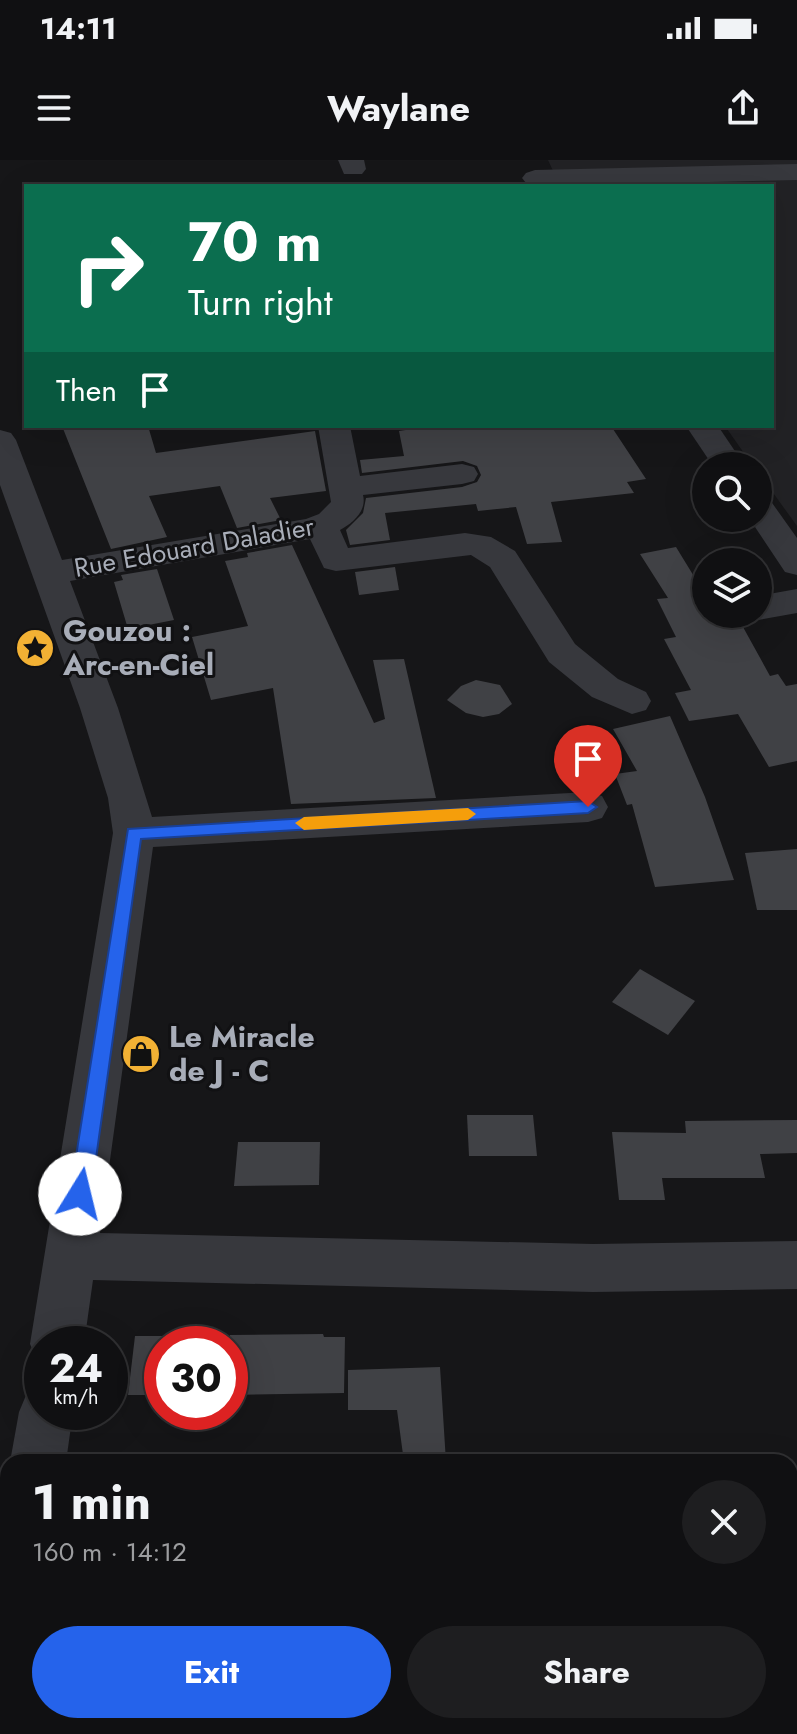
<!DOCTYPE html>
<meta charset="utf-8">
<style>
:root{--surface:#101012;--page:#1e1e20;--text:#f1f3f6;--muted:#9c9d9f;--line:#303032;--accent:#2563eb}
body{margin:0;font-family:Jost,sans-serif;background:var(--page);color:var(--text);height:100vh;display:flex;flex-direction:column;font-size:30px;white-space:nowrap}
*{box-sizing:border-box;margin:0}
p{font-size:26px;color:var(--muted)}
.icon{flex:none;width:44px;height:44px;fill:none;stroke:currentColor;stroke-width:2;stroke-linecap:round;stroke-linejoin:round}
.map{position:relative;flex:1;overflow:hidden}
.details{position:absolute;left:0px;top:1294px;width:798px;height:280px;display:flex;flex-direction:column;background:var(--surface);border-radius:24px 24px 0 0;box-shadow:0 8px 32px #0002,0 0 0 2px var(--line)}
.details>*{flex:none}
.top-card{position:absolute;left:24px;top:24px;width:750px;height:244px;border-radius:0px;box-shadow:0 8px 32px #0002,0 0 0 2px var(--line);background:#0b6e4f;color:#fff;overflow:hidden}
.buttons{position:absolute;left:692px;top:292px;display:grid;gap:16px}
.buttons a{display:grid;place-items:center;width:80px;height:80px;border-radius:50%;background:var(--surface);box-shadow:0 8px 32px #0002,0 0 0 2px var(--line);font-size:40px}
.speed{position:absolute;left:24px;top:1166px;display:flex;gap:16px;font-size:40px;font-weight:700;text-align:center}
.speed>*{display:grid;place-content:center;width:104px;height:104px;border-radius:50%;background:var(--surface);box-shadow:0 8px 32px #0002,0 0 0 2px var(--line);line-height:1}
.speed small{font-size:20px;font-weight:400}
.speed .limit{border:12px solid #d22;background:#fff;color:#111}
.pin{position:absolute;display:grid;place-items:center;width:68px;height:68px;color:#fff;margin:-82px -34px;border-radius:50% 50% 50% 0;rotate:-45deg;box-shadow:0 0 8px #0007}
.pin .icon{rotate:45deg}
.me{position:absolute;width:88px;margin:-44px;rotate:9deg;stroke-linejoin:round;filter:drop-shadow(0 0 6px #0008)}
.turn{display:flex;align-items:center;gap:28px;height:168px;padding:0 32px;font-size:36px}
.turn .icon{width:104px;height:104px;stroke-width:2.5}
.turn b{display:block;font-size:56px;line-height:68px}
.then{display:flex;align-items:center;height:76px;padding:0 32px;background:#0003;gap:16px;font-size:30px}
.round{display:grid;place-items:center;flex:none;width:84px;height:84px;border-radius:42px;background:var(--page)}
.summary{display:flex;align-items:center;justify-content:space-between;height:136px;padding:0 32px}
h1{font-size:48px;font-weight:700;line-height:60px}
.button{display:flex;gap:16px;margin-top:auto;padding:16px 32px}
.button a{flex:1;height:92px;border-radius:48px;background:var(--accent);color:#fff;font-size:32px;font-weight:700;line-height:92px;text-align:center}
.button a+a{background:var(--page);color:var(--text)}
.status{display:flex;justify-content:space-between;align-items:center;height:56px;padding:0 40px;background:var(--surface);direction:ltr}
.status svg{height:22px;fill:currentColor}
header{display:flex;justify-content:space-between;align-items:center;height:104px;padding:0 32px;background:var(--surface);font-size:36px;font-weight:700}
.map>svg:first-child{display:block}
.built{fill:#222225}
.building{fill:#404145}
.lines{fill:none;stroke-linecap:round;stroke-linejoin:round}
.minor{fill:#37383d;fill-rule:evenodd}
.route{fill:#2563eb;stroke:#184099;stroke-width:2}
.slow{fill:#f59e0b}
.labels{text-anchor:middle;stroke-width:6;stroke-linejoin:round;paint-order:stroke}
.far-street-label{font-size:26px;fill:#a8adb8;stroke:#111113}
.poi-label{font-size:30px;font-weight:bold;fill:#a8adb8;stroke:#111113;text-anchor:start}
</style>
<div class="status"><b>14:11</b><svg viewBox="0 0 49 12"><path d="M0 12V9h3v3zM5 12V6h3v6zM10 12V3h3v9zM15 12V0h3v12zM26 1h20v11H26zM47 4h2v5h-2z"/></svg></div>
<header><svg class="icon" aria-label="menu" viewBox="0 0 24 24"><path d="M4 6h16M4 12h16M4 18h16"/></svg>Waylane<svg class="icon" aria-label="share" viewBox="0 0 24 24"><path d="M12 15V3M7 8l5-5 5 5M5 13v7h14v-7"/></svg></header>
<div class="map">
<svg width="797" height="1574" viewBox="0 0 797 1574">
<rect width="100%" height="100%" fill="#161618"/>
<path class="built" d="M 548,0 L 797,0 L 797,366 L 758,312 L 758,306 L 753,306 L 725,266 L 772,266 L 772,26 L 560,26 Z"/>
<g class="building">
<path d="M 62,266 L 148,266 L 156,293 L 315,271 L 326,331 L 270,338 L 281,360 L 237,368 L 220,326 L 149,336 L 167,377 L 111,389 Z"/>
<path d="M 432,266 L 611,266 L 646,319 L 627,322 L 634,333 L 551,342 L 562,382 L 527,384 L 516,347 L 478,351 L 476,344 L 385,353 L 390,380 L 350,385 L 346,370 L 363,353 L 366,338 L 462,327 L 477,322 L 481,315 L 477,306 L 463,301 L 362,313 L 360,300 L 404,296 L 399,271 Z"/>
<path d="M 292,385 L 374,563 L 385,559 L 373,500 L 404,499 L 436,638 L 291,644 L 273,528 L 211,540 L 192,477 L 248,466 L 225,401 L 248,397 L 247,393 Z"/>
<path d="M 676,387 L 706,436 L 706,454 L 727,454 L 735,469 L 743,467 L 770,516 L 778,514 L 786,526 L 797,524 L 797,601 L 769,607 L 738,554 L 689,561 L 675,533 L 691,530 L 664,479 L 676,477 L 657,439 L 668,438 L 640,394 Z"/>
<path d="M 395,407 L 399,430 L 359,435 L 355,412 Z"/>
<path d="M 157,409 L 174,460 L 128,469 L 114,422 L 123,420 L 121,415 Z"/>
<path d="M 476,520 L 500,525 L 512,544 L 499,554 L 483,557 L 466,553 L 447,540 L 461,526 Z"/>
<path d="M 670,556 L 705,637 L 734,720 L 655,727 L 632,644 L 627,645 L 615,614 L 637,611 L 613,569 Z"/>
<path d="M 797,689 L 797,750 L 757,750 L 745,693 Z"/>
<path d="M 640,809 L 695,841 L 668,875 L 612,842 Z"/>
<path d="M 467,955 L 533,955 L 537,996 L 469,996 Z"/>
<path d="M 797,960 L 797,993 L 760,994 L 765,1018 L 662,1018 L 665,1040 L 619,1040 L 612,972 L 686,973 L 685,961 Z"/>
<path d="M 238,982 L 320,982 L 319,1025 L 234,1026 Z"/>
<path d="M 323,1174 L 324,1177 L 345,1177 L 344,1233 L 230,1235 L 230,1175 Z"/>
<path d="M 135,1176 L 162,1176 L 162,1235 L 128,1235 Z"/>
<path d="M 440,1207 L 446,1302 L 404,1302 L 397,1250 L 348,1250 L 348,1210 Z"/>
</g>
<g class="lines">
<g class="minor">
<path d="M 338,0 L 364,0 L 366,9 L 362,14 L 344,14 Z"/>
<path d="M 797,4 L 797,20 L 535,26 L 526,23 L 522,18 L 526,13 L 535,10 Z"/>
<path d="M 318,266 L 350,266 L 360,316 L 462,304 L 474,307 L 478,314 L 474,321 L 462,324 L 363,335 C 367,351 353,363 340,370 L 348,388 L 465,373 L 491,377 L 515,391 L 575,484 L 618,519 L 646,532 L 651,541 L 646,550 L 632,554 L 592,537 L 549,502 L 490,407 L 471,395 L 336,411 L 324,408 L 310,379 L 70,421 L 118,548 L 152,657 L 588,632 L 602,636 L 608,647 L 602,658 L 588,662 L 153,687 L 100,1073 L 593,1084 L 797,1081 L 797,1129 L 593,1132 L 93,1120 L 84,1184 L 42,1184 L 42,1204 L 38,1202 L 30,1184 L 113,673 L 108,638 L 80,548 L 0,325 L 0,270 L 11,273 L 16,280 L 62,400 L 306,359 L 319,354 L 331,342 Z"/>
<path d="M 686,266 L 718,266 L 745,306 L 713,306 Z"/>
<path d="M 758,337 L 770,340 L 797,378 L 797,415 L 785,412 L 749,358 L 758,358 Z"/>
<path d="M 797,429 L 797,453 L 758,460 L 744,454 L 758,454 L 758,436 Z"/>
<path d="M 42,1226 L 42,1252 L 73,1252 L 66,1302 L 10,1302 L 19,1252 L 27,1233 Z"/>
<path d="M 8,1465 L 8,1566 L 23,1566 L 0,1574 L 0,1468 Z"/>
</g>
</g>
<path class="route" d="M 588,641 L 597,647 L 588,653 L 141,679 L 91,1034 L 87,1041 L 80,1044 L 73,1041 L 70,1034 L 128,669 Z"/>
<path class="slow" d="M 468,648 L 476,654 L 468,660 L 304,670 L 295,663 L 304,657 Z"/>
<defs>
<g id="sight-disc" transform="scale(2)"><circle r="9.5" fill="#f2b134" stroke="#111113"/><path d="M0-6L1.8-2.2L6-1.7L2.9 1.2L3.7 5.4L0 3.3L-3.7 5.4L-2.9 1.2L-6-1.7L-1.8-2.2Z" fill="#111"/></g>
<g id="shop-disc" transform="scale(2)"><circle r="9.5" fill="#f2b134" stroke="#111113"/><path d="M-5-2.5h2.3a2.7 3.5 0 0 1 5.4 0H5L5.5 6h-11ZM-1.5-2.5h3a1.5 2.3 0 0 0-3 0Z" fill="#111"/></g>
</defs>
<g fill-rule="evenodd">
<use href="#sight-disc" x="35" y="488"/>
<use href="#shop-disc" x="141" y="894"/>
</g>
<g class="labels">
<g class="far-street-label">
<text transform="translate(194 387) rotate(-10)" y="9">Rue Edouard Daladier</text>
</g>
<g class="poi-label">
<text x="63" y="481">Gouzou :<tspan x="63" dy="34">Arc-en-Ciel</tspan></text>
<text x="169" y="887">Le Miracle<tspan x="169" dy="34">de J - C</tspan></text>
</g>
</g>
</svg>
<div class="buttons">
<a><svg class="icon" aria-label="search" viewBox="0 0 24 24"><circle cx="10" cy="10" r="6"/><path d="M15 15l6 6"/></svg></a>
<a><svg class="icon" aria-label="layers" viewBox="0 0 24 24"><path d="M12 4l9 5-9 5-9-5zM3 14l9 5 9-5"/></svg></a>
</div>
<div class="speed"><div>24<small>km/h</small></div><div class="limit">30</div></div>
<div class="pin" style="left:588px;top:647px;background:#d93025"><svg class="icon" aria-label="arrive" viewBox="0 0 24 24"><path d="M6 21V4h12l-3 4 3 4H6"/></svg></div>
<svg class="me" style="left:80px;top:1034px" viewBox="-20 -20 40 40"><circle r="19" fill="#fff"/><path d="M0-13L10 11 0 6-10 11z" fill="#2563eb"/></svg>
<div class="top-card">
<div class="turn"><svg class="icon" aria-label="right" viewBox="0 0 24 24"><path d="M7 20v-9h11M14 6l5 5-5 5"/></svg><div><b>70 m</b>Turn right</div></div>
<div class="then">Then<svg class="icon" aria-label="arrive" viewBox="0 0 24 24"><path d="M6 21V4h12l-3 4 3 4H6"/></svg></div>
</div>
<section class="details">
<div class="summary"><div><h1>1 min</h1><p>160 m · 14:12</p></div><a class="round"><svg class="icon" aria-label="close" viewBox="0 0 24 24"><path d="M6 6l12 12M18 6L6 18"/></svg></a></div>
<div class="button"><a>Exit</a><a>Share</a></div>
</section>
</div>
